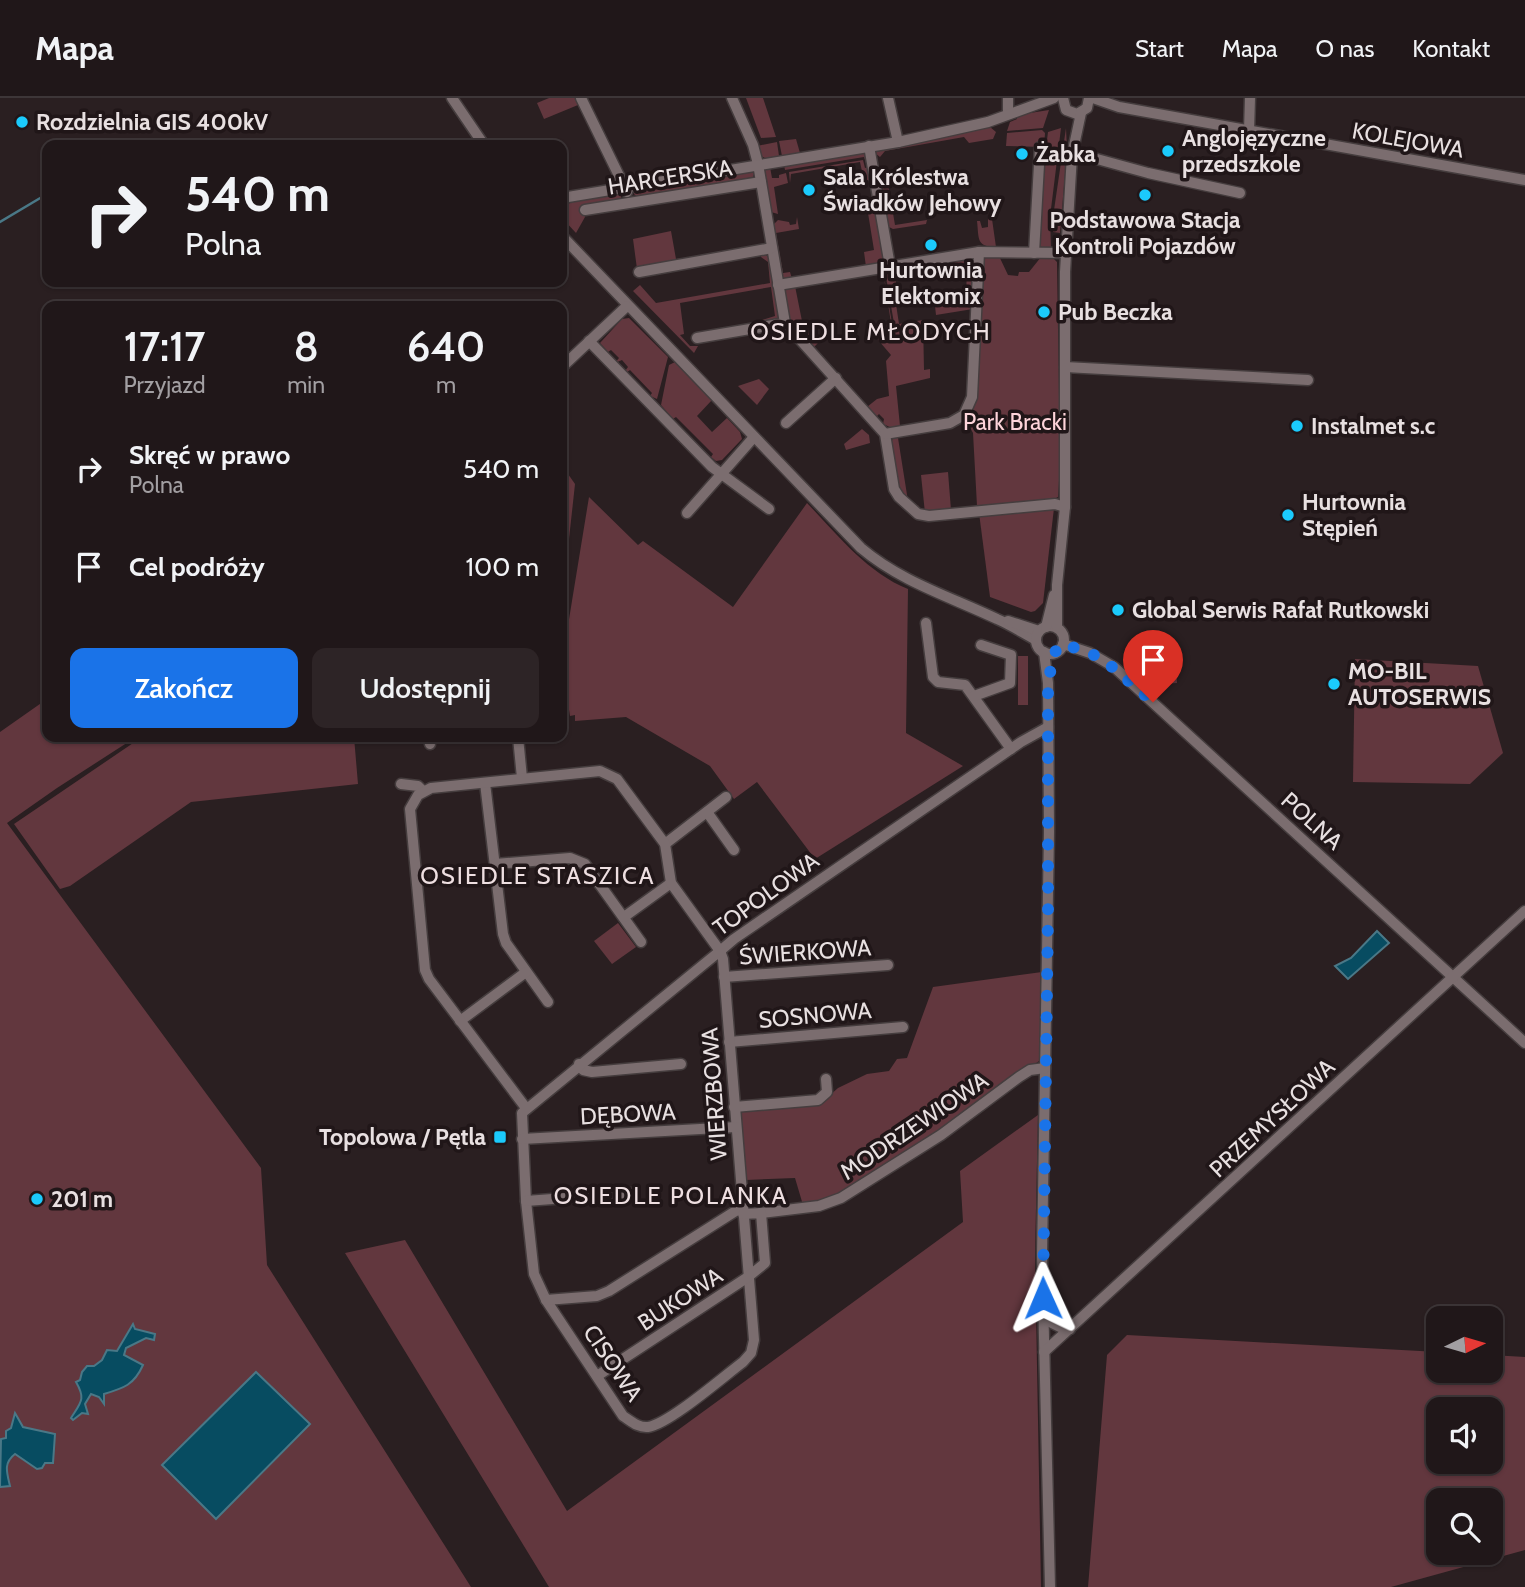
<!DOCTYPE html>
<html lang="pl">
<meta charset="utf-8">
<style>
:root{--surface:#201719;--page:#2d2426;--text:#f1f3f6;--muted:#a29fa2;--line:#3d3638;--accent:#1a73e8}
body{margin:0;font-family:Cabin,sans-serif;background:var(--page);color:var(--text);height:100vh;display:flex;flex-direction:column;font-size:26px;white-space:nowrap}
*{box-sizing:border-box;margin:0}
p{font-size:23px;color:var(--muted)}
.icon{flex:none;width:38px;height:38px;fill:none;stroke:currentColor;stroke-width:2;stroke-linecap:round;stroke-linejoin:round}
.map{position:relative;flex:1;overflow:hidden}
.panel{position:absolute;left:42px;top:203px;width:525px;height:441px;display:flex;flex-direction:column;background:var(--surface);border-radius:14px;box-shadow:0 2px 5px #0004,0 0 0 2px var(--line)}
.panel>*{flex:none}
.guide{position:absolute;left:42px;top:42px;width:525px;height:147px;border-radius:14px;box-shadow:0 2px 5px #0004,0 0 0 2px var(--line);background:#201719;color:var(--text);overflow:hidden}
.needle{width:46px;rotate:85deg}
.buttons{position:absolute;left:1426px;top:1208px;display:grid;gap:14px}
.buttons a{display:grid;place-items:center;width:77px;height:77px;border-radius:14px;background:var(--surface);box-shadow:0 2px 5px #0004,0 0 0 2px var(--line);font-size:35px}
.pin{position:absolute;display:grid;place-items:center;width:60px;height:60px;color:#fff;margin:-72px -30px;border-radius:50% 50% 50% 0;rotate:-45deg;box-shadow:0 0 7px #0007}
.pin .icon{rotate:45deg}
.me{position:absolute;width:77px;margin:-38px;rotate:359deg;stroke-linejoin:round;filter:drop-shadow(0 0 5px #0008)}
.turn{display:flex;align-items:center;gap:24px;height:147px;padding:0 28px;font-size:32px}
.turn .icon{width:91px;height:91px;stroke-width:2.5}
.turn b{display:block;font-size:49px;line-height:60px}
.eta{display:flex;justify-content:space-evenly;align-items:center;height:119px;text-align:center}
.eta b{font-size:42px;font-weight:600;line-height:49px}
.cta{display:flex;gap:14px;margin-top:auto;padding:14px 28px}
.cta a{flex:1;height:80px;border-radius:14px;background:var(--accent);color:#fff;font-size:28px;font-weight:600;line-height:80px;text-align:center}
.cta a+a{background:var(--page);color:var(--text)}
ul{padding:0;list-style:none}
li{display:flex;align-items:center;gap:21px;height:98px;padding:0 28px}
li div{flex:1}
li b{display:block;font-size:26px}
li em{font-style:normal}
header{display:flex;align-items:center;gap:42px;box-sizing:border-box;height:98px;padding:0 35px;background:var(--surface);border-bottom:2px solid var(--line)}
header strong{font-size:33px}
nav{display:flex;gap:38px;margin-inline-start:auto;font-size:24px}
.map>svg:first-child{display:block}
.green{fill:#62373e;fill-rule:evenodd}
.water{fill:#074c61;stroke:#4a7887;stroke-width:2}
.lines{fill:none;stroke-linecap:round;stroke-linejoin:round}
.stream{stroke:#4a7887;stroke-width:2.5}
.minor-casing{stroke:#453d3e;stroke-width:13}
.minor{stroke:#7b6d6f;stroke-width:10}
.route{stroke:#1a73e8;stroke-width:12;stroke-dasharray:0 21.6}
.poi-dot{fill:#1bcafc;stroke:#201618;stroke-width:2.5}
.labels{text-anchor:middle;stroke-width:7;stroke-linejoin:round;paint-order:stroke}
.poi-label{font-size:23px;font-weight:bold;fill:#e8e0e1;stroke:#201618;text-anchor:start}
.street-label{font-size:23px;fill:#e8e0e1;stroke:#201618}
.park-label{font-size:23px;fill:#fed4da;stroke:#201618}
.neighbourhood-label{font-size:24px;letter-spacing:2px;fill:#eedfe1;stroke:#201618}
</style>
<header>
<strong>Mapa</strong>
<nav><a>Start</a><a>Mapa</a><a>O nas</a><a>Kontakt</a></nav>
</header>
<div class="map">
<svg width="1525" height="1489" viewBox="0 0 1525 1489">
<rect width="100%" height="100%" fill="#2a1f21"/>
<g class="green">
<path d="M 549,0 L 575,0 L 578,7 L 544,21 L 537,5 Z"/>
<path d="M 746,0 L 763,0 L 776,39 L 761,40 Z"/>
<path d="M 1049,12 L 1043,30 L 1007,33 L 1010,24 L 1017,21 L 1017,17 Z"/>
<path d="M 990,29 L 996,34 L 993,41 L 969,45 L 964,39 L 885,53 L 880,59 L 875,55 L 879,49 Z"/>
<path d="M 1061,30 L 1050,119 L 1051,152 L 1039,150 L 1042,67 L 1051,64 L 1052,51 L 1046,50 L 1048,34 Z"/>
<path d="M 1066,30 L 1067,52 L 1060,135 L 1053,134 L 1053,119 Z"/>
<path d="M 1042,32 L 1045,35 L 1044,49 L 1006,48 L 1007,35 Z"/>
<path d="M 796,41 L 800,55 L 782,58 L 779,43 Z"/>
<path d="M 777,44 L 779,58 L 767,61 L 761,58 L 757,48 Z"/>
<path d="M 867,53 L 869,67 L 867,68 L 864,59 L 785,72 L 784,67 Z"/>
<path d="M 863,62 L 865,70 L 869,69 L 870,82 L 864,83 L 860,64 L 791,76 L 790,85 L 789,74 Z"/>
<path d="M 885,68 L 895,127 L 927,122 L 926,126 L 893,131 L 887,128 L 877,69 Z"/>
<path d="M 770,69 L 772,80 L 779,80 L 779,77 L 786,75 L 788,85 L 774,89 L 778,116 L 771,114 L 764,72 Z"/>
<path d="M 752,71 L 755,73 L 753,79 L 639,100 L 634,96 L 635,92 Z"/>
<path d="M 621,95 L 621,101 L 619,103 L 583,109 L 585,119 L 576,135 L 564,122 L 570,103 Z"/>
<path d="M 868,115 L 878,115 L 885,159 L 880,166 L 866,169 L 864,154 L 874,152 Z"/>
<path d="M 988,118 L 992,121 L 996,149 C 976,149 979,140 977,123 L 980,123 L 982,130 L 988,129 Z"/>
<path d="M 797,119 L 799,131 L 776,135 L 783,175 L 790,174 L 792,181 L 784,182 L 781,179 L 773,127 L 778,122 L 789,124 L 790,127 L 796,126 Z"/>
<path d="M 671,133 L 676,161 L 684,160 L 684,163 L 637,171 L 633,141 Z"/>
<path d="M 764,155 L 771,162 L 778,220 L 763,226 L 762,222 L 775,218 L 771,189 L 680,205 L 684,236 L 680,237 L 690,248 L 698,248 L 694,255 L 633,193 L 640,187 L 656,205 L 770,185 L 768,164 L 761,159 L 761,156 Z"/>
<path d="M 986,157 L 999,158 L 1008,177 L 1018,178 L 1019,174 L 1029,174 L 1041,159 L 1052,159 L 1057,164 L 1060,366 L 1058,399 L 1054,401 L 977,408 L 973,335 L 965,320 L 969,316 L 983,160 Z"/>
<path d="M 972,159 L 974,161 L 973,211 L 936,217 L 935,208 L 966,202 L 967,167 L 951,169 L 950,162 Z"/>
<path d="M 894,171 L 896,185 L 893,186 L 899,226 L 923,222 L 924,272 L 930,271 L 930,280 L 896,288 L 900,328 L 892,330 L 883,326 L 884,321 L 879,316 L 876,319 L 867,309 L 877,301 L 889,298 L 886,263 L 891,257 L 879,243 L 876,230 L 891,225 L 883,173 L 893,231 L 895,231 L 885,173 Z"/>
<path d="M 795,188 L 802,223 L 818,245 L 813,250 L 790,224 L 783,195 L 786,191 Z"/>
<path d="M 629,220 L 668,259 L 657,301 L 650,298 L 652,295 L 630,272 L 626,275 L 625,273 L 628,269 L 622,262 L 615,265 L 619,260 L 611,252 L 608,254 L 600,245 L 622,221 Z"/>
<path d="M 675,264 L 712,302 L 697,318 L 712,334 L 727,320 L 740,334 L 742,341 L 722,362 L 716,363 L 711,359 L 713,356 L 676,319 L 673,321 L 661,307 L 669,267 Z"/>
<path d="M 759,281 L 769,291 L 757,307 L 738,288 Z"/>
<path d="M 862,331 L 869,337 L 870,345 L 846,352 L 844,346 Z"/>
<path d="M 902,335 L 903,338 L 898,340 L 908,403 L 919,408 L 917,411 C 896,397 892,368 891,343 L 896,337 Z"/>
<path d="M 948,374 L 951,412 L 925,415 L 921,377 Z"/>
<path d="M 568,376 L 575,386 L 562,505 L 562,380 Z"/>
<path d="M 589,399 L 638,447 L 643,443 L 733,509 L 807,405 C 837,436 866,474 908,491 L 906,635 L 963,668 L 815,761 L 757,684 L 734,701 L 710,668 L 626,619 L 575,623 L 575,617 L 570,618 L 567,599 L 562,599 L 562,564 Z"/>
<path d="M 1054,410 L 1043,505 L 1035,513 L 1031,514 L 990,499 L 979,415 Z"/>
<rect x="1018" y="558" width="10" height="49"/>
<path d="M 1355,561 L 1478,568 L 1503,655 L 1470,686 L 1353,684 Z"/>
<path d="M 1176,566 L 1177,585 L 1163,586 L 1162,567 Z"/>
<path d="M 47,601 L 47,639 L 136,639 L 57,690 L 7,725 L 261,1070 L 267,1167 L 471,1489 L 0,1489 L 0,634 Z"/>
<path d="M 142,639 L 354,639 L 358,686 L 191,704 L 70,788 L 60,791 L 14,726 Z"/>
<path d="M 618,825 L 636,849 L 612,866 L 594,843 Z"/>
<path d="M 1042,874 L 1039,963 L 937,1037 L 832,1101 L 803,1107 L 795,1080 L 746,1082 L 740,1012 L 819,1007 L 838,990 L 867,976 L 889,973 L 897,961 L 907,960 L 933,889 Z"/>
<path d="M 1038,1017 L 1035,1157 L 1041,1489 L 549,1489 L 345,1155 L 405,1142 L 567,1413 L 963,1124 L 960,1073 Z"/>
<path d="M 1127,1237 L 1438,1254 L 1438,1272 L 1491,1272 L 1491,1257 L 1525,1259 L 1525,1452 L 1391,1489 L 1088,1489 L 1107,1257 ZM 1438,1311 L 1491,1311 L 1491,1363 L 1438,1363 ZM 1438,1402 L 1491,1402 L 1491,1454 L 1438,1454 Z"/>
</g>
<g class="water">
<path d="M 1377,833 L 1389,845 L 1348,881 L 1335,868 L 1351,860 Z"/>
<path d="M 133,1226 L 135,1231 L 155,1236 L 154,1242 L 146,1240 L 126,1250 L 124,1257 L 143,1267 C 134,1287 124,1290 104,1296 L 104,1306 L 99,1299 L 91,1296 L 85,1306 L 88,1316 L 82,1315 L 73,1322 L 71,1320 C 81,1304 86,1301 76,1284 L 80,1282 L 82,1274 L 87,1268 L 94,1268 L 102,1262 L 107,1252 L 117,1253 Z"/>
<path d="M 256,1274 L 310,1326 L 216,1421 L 162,1367 Z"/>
<path d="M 15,1315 L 23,1329 L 55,1336 L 53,1365 L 45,1365 L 42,1370 L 37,1371 L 15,1356 C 3,1365 7,1375 10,1388 L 0,1389 L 1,1341 L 6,1340 L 6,1333 L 11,1330 Z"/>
</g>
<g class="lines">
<path class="stream" d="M 0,124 L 47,96"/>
<g class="minor-casing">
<g id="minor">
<path d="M 452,0 L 484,47"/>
<path d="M 581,0 L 627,94"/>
<path d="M 732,0 L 753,47 L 758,66 L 785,225 L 885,336 L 894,391 L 899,399 L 918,416 L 929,418 L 1055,406 L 1065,409"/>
<path d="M 888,0 L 898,44"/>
<path d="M 1008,0 L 1008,15"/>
<path d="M 1063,0 L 1066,12 L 1077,16 L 1087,10 L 1089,0"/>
<path d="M 1093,0 L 1119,9 L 1525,82"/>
<path d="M 1249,33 L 1250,0"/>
<path d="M 869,48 L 890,168"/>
<path d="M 1072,57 L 1086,58 L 1148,75 L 1240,95"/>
<path d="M 562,100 L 898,44 L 988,24 L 1054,0"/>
<path d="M 585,112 L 761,84"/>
<path d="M 562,138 L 861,450 C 901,484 951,499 997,521 C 1011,527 1023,535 1036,542"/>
<path d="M 1034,155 L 1040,49"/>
<path d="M 639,174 L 772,150"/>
<path d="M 778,187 L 979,154 L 1066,155"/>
<path d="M 697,240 L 785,225"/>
<path d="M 589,243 L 712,369 L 769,411"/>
<path d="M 562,269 L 627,208"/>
<path d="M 1065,269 L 1308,282"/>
<path d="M 786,325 L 836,280"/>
<path d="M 885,336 L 950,325 L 964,317 L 972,299 L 979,154"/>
<path d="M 687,415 L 754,339"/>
<path d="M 1008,523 L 1039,533"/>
<path d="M 926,525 L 933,579 L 938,584 L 965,587 L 1011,651"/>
<circle cx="1050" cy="542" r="14"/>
<path d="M 1046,529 L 1054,497"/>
<path d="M 1057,530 L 1057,487 L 1065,409 L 1065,174 L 1072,57 L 1081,15"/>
<path d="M 1063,546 L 1090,555 L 1114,569 L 1525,945"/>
<path d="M 1044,554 L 1048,585 L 1049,734 L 1042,1157 L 1050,1489"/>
<path d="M 974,598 L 1010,585 L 1011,557 L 981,547"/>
<path d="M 429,639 L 430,646"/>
<path d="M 518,639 L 522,680"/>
<path d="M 485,685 L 503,836 L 506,845 L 548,904"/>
<path d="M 401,686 L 418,688 L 423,693"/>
<path d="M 707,714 L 734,752"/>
<path d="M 665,746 L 726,699"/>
<path d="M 495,766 L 570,760 L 585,766 L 641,844"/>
<path d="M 624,819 L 671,785"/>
<path d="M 724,879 L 888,867"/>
<path d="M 460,923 L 526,874"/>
<path d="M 729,944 L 903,929"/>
<path d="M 579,966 L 583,972 L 592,974 L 681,966"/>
<path d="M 734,1009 L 818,1002 L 827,994 L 826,981"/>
<path d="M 526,1010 L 429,881 L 425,872 L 410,711 L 418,697 L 431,690 L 600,673 L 617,681 L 665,746 L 671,785 L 720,853 L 723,861 L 754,1242 L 751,1255 L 743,1264 C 723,1279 669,1326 648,1329 C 638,1330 631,1323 623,1318 L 546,1202 L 534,1176 L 526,1103 L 522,1015 L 720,853 L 734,841 L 1021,644 L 1048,629"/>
<path d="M 522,1041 L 736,1029"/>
<path d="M 526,1103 L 632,1095"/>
<path d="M 761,1115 L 819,1108 L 841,1100 L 941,1037 L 1019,979 L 1030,972 L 1045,970"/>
<path d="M 546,1202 L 597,1198 L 609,1193 L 742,1109"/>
<path d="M 1044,1221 L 1060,1229 L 1070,1231"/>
<path d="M 1044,1254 L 1525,813"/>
<path d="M 597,1278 L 748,1179 L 765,1165 L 761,1115 L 743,1116"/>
</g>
</g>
<use href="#minor" class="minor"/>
</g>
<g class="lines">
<path class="route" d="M 1043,1200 L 1048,814 L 1048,585 L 1054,555 L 1063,546 L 1090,555 L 1105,563 L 1153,604"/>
</g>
<g class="poi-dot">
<circle cx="22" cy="24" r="7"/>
<circle cx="1168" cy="53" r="7"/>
<circle cx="1022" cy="56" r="7"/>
<circle cx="809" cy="92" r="7"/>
<circle cx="1145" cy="97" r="7"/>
<circle cx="931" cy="147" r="7"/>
<circle cx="1044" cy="214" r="7"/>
<circle cx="1297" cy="328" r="7"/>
<circle cx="1288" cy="417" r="7"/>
<circle cx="1118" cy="512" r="7"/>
<circle cx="1334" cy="586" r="7"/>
<rect x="493" y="1032" width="14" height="14" rx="3.5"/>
<circle cx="37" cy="1101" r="7"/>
</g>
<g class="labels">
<g class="poi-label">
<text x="36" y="32">Rozdzielnia GIS 400kV</text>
<text x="1182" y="48">Anglojęzyczne<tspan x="1182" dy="26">przedszkole</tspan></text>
<text x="1036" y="64">Żabka</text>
<text x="823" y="87">Sala Królestwa<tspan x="823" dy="26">Świadków Jehowy</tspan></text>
<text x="1145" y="130" text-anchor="middle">Podstawowa Stacja<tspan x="1145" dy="26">Kontroli Pojazdów</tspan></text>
<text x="931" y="180" text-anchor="middle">Hurtownia<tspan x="931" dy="26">Elektomix</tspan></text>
<text x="1058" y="222">Pub Beczka</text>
<text x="1311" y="336">Instalmet s.c</text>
<text x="1302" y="412">Hurtownia<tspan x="1302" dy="26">Stępień</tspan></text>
<text x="1132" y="520">Global Serwis Rafał Rutkowski</text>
<text x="1348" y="581">MO-BIL<tspan x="1348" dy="26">AUTOSERWIS</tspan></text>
<text x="486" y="1047" text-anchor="end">Topolowa / Pętla</text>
<text x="51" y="1109">201 m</text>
</g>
<g class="street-label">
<text transform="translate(1408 42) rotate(10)" y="8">KOLEJOWA</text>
<text transform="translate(670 79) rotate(-9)" y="8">HARCERSKA</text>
<text transform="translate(1312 723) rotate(42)" y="8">POLNA</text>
<text transform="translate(766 796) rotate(-36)" y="8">TOPOLOWA</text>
<text transform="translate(805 854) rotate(-4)" y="8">ŚWIERKOWA</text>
<text transform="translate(815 917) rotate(-5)" y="8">SOSNOWA</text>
<text transform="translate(714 996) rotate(-94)" y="8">WIERZBOWA</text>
<text transform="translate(628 1016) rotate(-3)" y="8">DĘBOWA</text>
<text transform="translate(1272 1020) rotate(-43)" y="8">PRZEMYSŁOWA</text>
<text transform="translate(914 1028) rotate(-34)" y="8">MODRZEWIOWA</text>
<text transform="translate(680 1201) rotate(-33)" y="8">BUKOWA</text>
<text transform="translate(613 1265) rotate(56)" y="8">CISOWA</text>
</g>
<g class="park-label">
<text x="1015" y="332">Park Bracki</text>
</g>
<g class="neighbourhood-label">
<text x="871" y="242">OSIEDLE MŁODYCH</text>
<text x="538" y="786">OSIEDLE STASZICA</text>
<text x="671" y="1106">OSIEDLE POLANKA</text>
</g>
</g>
</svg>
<div class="buttons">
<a><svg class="needle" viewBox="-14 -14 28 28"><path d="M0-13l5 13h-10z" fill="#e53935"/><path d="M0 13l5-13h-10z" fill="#a29fa2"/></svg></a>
<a><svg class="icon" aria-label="sound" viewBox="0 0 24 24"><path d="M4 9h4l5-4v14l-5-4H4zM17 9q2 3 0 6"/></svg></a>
<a><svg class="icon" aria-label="search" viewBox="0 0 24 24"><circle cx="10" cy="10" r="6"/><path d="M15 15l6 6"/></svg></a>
</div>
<div class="pin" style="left:1153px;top:604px;background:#d93025"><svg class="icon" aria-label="arrive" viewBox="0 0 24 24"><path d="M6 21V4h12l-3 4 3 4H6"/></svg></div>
<svg class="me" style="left:1043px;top:1200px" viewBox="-20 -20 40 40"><path d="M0-17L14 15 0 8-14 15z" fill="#1a73e8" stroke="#fff" stroke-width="4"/></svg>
<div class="guide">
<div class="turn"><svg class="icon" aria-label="right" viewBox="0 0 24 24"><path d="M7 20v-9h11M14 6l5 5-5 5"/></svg><div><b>540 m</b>Polna</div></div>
</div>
<section class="panel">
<div class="eta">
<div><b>17:17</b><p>Przyjazd</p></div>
<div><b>8</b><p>min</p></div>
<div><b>640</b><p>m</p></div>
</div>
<ul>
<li><svg class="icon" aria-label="right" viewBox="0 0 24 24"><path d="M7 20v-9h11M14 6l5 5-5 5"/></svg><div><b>Skręć w prawo</b><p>Polna</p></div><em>540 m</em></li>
<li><svg class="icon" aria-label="arrive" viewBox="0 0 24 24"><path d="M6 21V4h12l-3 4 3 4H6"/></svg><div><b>Cel podróży</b></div><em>100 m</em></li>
</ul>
<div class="cta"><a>Zakończ</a><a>Udostępnij</a></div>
</section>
</div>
